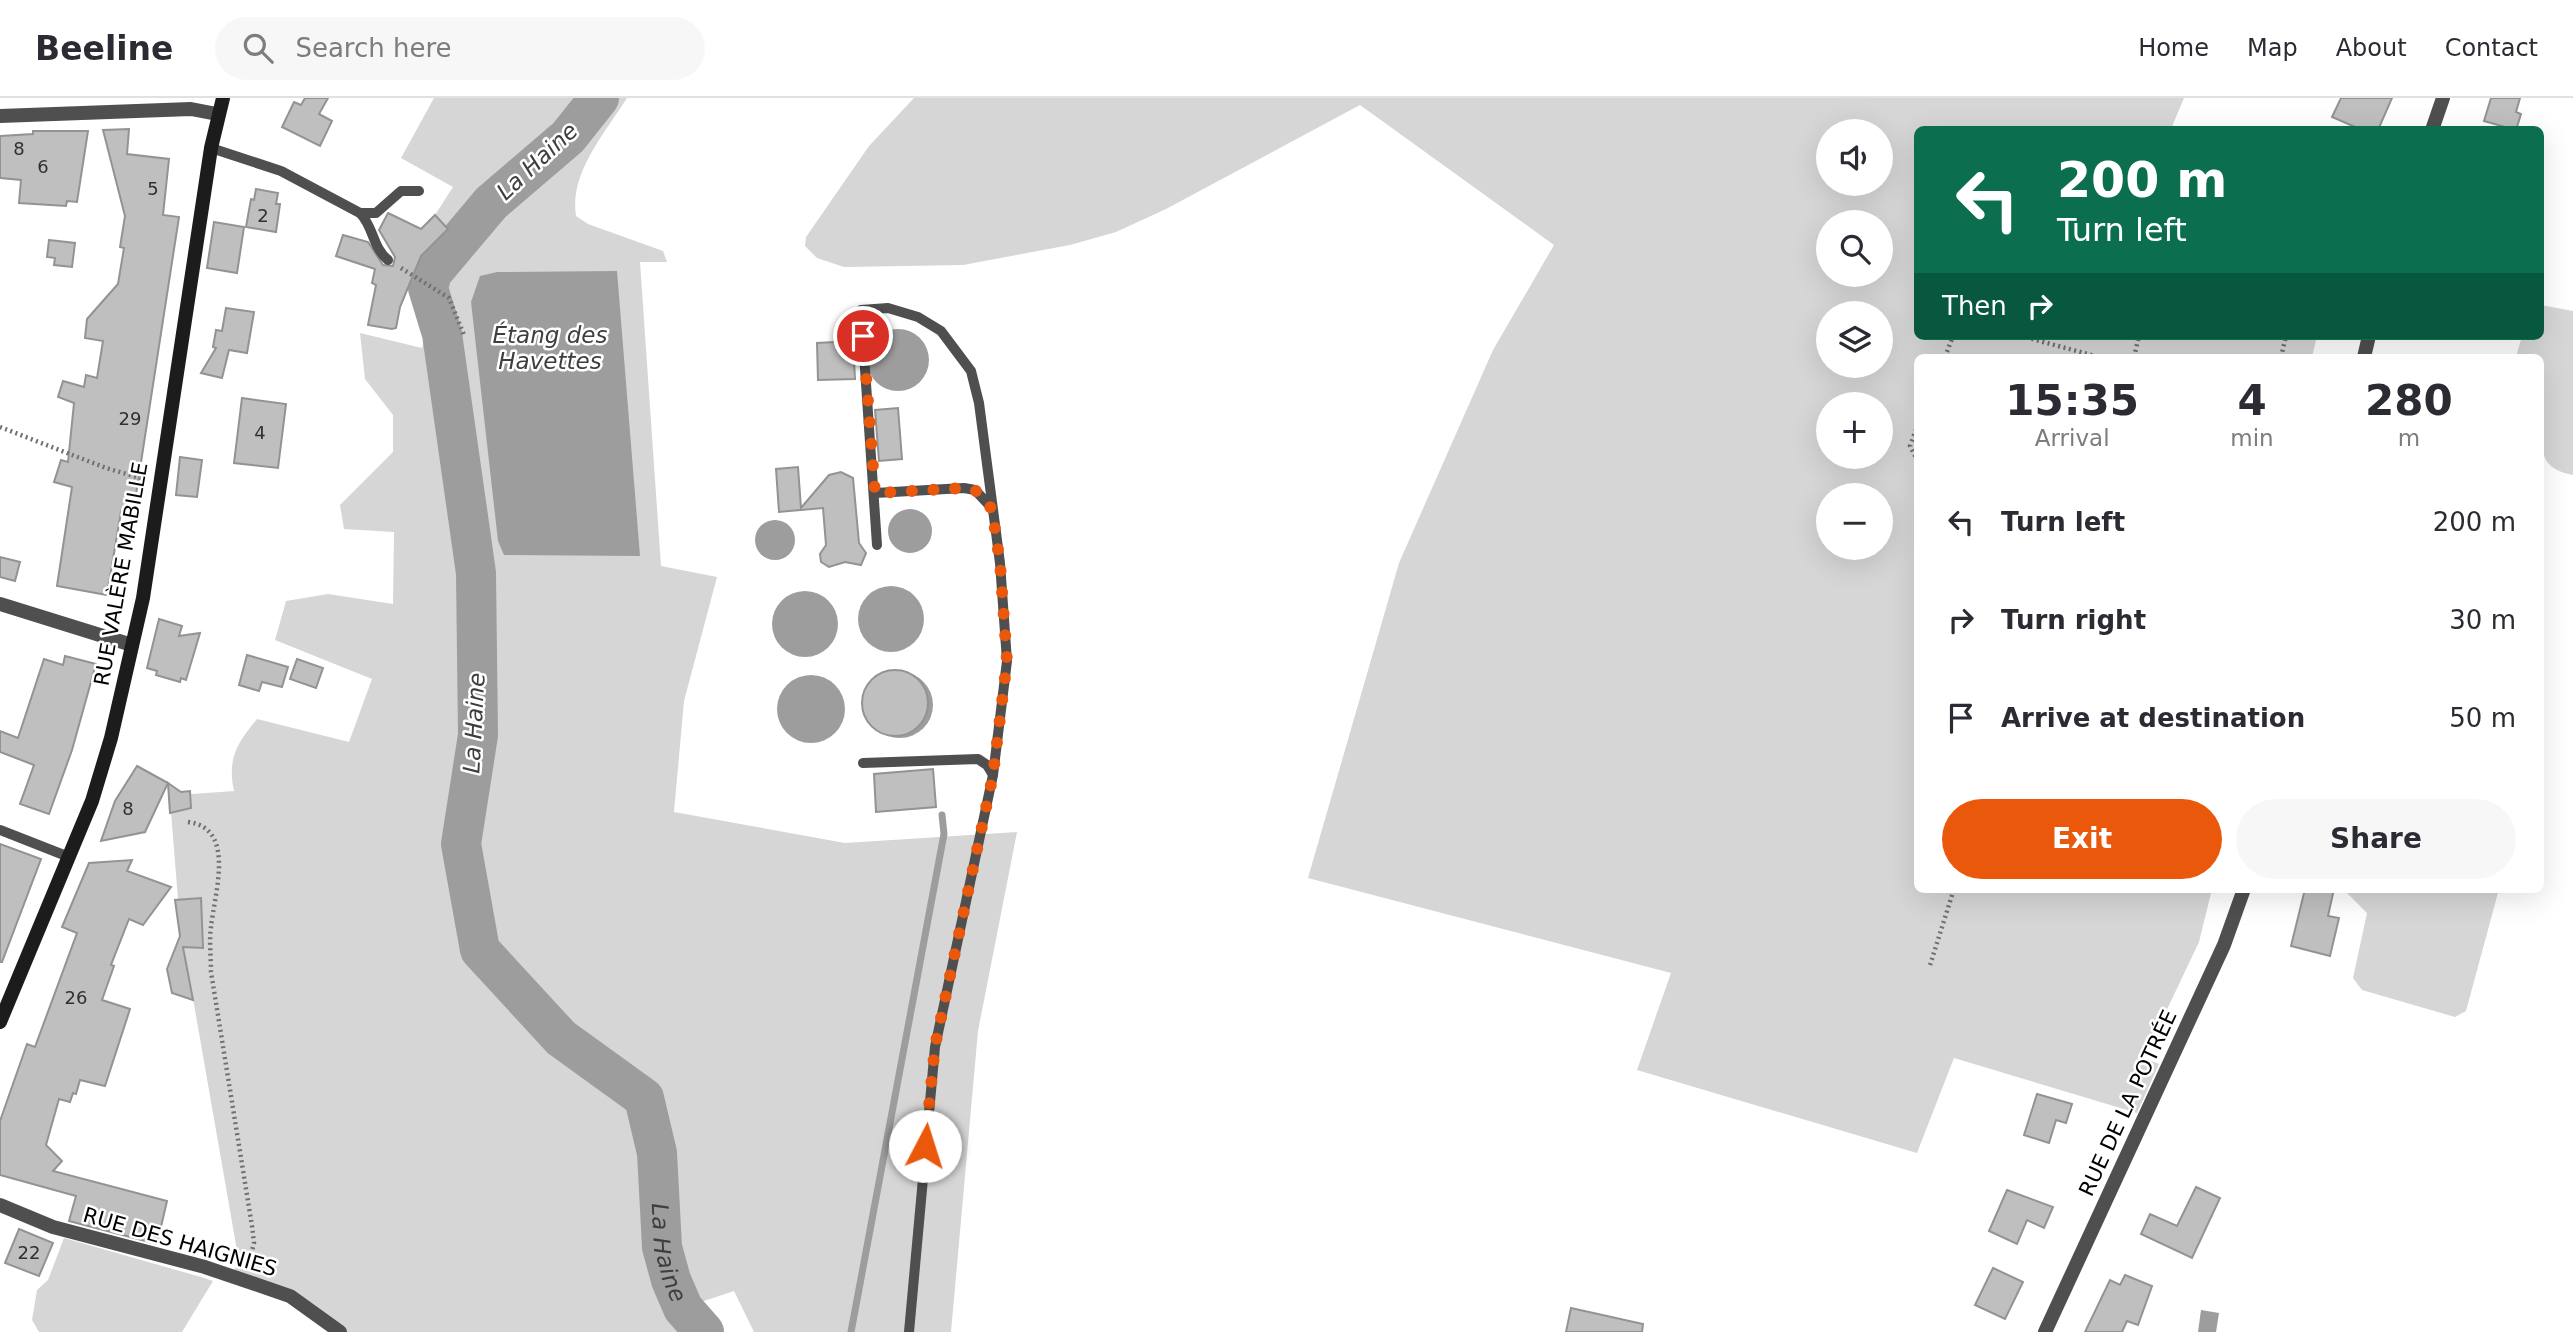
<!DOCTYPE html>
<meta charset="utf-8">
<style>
:root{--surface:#fff;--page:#f7f7f7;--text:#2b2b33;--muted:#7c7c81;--line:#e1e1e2;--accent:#ea580c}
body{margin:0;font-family:"DejaVu Sans",sans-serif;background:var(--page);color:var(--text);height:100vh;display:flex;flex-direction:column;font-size:26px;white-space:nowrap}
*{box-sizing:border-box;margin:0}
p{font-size:23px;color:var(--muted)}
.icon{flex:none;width:38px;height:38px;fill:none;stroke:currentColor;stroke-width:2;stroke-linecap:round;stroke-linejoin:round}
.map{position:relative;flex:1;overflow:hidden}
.panel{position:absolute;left:1914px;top:256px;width:630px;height:539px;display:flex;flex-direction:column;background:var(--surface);border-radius:10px;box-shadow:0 7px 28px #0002}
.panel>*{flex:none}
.top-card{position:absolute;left:1914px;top:28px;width:630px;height:214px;border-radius:10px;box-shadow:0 7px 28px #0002;background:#0b6e4f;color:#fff;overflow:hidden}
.tools{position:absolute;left:1816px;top:21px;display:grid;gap:14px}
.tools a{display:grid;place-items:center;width:77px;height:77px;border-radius:50%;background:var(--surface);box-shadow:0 7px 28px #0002;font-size:35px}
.pin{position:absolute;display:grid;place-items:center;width:60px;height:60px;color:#fff;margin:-30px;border:4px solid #fff;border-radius:50%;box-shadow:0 2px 7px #0007}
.me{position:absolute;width:77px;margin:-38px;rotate:5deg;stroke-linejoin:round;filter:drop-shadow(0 0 5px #0008)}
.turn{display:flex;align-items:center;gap:24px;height:147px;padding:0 28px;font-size:32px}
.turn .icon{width:91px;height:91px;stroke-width:2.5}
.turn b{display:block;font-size:49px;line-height:60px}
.then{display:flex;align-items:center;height:66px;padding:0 28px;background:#0003;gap:14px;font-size:26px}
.eta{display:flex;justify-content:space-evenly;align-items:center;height:119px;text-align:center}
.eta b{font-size:42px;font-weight:700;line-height:49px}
.cta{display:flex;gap:14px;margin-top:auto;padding:14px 28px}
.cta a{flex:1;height:80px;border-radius:42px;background:var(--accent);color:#fff;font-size:28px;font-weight:700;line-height:80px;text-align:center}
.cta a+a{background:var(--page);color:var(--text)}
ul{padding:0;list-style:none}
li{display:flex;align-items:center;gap:21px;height:98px;padding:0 28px}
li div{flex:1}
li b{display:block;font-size:26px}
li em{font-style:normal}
header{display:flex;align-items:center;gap:42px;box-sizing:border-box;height:98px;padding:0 35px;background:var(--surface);border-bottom:2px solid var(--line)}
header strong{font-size:33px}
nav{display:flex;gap:38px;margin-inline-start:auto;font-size:24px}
.search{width:490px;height:63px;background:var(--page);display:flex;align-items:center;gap:18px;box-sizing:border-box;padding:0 24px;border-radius:38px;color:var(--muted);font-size:26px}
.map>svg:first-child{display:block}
.green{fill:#d6d6d6;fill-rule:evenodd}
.water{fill:#9d9d9d}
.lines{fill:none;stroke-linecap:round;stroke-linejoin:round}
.stream{stroke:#9d9d9d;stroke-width:7}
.river{stroke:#9d9d9d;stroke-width:40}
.building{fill:#bfbfbf;stroke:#939393;stroke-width:2}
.path{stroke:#717171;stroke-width:4.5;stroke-dasharray:2 3.5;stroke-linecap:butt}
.lane{stroke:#4f4f4f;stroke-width:10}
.street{stroke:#4f4f4f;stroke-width:14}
.secondary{stroke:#1c1c1c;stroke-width:14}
.route{stroke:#ea580c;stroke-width:12;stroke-dasharray:0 21.6}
.labels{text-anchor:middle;stroke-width:5;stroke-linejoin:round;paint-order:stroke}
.number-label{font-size:18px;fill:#303030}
.street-label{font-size:21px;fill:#000;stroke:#fff}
.water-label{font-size:23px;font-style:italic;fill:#3e3e3e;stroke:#fff}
</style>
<header>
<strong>Beeline</strong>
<div class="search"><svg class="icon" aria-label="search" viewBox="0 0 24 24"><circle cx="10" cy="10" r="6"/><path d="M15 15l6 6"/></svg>Search here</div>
<nav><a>Home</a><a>Map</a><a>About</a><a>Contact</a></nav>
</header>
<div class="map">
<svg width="2573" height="1234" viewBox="0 0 2573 1234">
<rect width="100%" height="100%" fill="#fff"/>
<g class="green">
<path d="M 434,0 L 627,0 C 605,35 569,75 576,118 L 588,126 L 663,153 L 667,164 L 640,164 L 661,468 L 717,479 L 684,603 L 674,714 L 845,745 L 1017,734 L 978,933 L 951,1234 L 754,1234 L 734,1193 L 683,1210 L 681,1214 L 700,1234 L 340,1234 L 267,1184 L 234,1172 L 239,1164 L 180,826 L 171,714 L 179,697 L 234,693 C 227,661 237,645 257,621 L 349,644 L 372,581 L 275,542 L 286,503 L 328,496 L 393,506 L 394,434 L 344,431 L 340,407 L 393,354 L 393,317 L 365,281 L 360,235 L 422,250 L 439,187 L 466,148 L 435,117 L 453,89 L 401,60 Z"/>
<path d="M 914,0 L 2184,0 L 2171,31 L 1918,32 L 1918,238 L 2317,238 L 2312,259 L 1918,259 L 1918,791 L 2212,791 L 2199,844 L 2144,960 L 2159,966 L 2137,1015 L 1954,960 L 1917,1055 L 1637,972 L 1671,875 L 1308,780 L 1399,465 L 1493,252 L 1554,147 L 1360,7 L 1166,111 L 1116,134 L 1070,147 L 963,167 L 844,169 L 817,160 L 805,148 L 806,139 L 869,48 ZM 1829,33 L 1881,33 L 1881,86 L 1829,86 ZM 1829,124 L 1881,124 L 1881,177 L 1829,177 ZM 1829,215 L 1881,215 L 1881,268 L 1829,268 ZM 1829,306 L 1881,306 L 1881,359 L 1829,359 ZM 1829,397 L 1881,397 L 1881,450 L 1829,450 Z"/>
<path d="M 2541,207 L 2573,213 L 2573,377 C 2564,375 2555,373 2548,365 C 2534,347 2541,284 2541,259 L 2516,259 L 2522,238 L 2541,238 Z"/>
<path d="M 2343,791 L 2499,791 L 2466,913 L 2455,919 L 2362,892 L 2353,880 L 2367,815 Z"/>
<path d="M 64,1140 L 201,1179 L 213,1183 L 182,1234 L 39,1234 L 32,1222 L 37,1192 L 48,1182 Z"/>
</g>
<g class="water">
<path d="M 617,173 L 640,458 L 504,457 L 498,443 L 471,204 L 480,178 L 497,174 Z"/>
<circle cx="898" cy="262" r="31"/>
<circle cx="910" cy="433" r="22"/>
<circle cx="775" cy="442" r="20"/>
<circle cx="891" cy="521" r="33"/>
<circle cx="805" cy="526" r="33"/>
<circle cx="900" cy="607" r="33"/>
<circle cx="811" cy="611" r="34"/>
<path d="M 2201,1212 L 2219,1215 L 2216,1234 L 2198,1234 Z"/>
</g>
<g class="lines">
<path class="stream" d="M 851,1234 L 944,736 L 942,717"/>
<path class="river" id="s1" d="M 599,0 L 568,39 L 491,105 L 432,175 L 428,190 L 442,236 L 476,475 L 478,637 L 461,746 L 480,852 L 561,940 L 644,1000 L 657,1055 L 662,1149 L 671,1182 L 683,1210 L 704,1234"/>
</g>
<g class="building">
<path d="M 305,0 L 328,0 L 319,16 L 332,23 L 320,48 L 282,29 L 294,4 L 301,7 Z"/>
<path d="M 2341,0 L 2392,0 L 2378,32 L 2362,32 L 2332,19 Z"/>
<path d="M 2491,0 L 2520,0 L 2516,14 L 2521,16 L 2516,32 L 2484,23 Z"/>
<path d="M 129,31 L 127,56 L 169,61 L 163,117 L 179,119 L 133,416 L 121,414 L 107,497 L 57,488 L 72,389 L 54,384 L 61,362 L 68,364 L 74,305 L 58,299 L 63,283 L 84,289 L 86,277 L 97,280 L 103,243 L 85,240 L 87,221 L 118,186 L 124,150 L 120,149 L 125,118 L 103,32 Z"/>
<path d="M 33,33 L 88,33 L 77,104 L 67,103 L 66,108 L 19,105 L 21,82 L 0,80 L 0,38 L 33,36 Z"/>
<path d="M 256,91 L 278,95 L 276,106 L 280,106 L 276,134 L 246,129 L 251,101 L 254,102 Z"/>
<path d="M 388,115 L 421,131 L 435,117 L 448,131 L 421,158 L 400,209 L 396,230 L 392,231 L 368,227 L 376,187 L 372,185 L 375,171 L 336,158 L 343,137 L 368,144 L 383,167 L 393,168 L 395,159 L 379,132 Z"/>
<path d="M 214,124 L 244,129 L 237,175 L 207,170 Z"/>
<path d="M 49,142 L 75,145 L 72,169 L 54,167 L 55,160 L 47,159 Z"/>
<path d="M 226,210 L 254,214 L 247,255 L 229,252 L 222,280 L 201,275 L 216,250 L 213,249 L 216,232 L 222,233 Z"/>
<path d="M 853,243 L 855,281 L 818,282 L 817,245 Z"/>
<path d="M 242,300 L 286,306 L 278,370 L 234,365 Z"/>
<path d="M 898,310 L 902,361 L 879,363 L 875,312 Z"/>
<path d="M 180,359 L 202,362 L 197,399 L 176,397 Z"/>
<path d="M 798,369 L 801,410 L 829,377 L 841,374 L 853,380 L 859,445 L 866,455 L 861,467 L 845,464 L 829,469 L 821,464 L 820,456 L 826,447 L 823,410 L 779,414 L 776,371 Z"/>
<path d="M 0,459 L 20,464 L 15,483 L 0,479 Z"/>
<path d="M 159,521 L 182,528 L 179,538 L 200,535 L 186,582 L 181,580 L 180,584 L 156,577 L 157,573 L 147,570 Z"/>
<path d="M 247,557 L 288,569 L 282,589 L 262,584 L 259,593 L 239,587 Z"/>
<path d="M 65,558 L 96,566 L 72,652 L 49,716 L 20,706 L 34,667 L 0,654 L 0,633 L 18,640 L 44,561 L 63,567 Z"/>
<path d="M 297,561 L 323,570 L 316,590 L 290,581 Z"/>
<circle cx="895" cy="605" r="33"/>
<path d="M 137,668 L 168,685 L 145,734 L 101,743 L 115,703 Z"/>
<path d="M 933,671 L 936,709 L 876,714 L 874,676 Z"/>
<path d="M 168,685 L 181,694 L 190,693 L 191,710 L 170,715 Z"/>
<path d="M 0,746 L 41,761 L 2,864 L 0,864 Z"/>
<path d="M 132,762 L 127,773 L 171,789 L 143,827 L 129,821 L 111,867 L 114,868 L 102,902 L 130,911 L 105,988 L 80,982 L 76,996 L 73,995 L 70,1004 L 59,1001 L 46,1047 L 62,1063 L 53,1073 L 167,1103 L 157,1146 L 69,1123 L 76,1098 L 0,1077 L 0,1023 L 27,946 L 35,949 L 77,835 L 62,829 L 89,765 Z"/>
<path d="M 2305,791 L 2334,791 L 2328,818 L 2339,820 L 2330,858 L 2291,848 Z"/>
<path d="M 201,800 L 203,850 L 183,849 L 193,902 L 172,895 L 167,871 L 180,838 L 175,802 Z"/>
<path d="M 2037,996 L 2072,1006 L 2066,1025 L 2056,1022 L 2049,1045 L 2024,1037 Z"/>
<path d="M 2196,1089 L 2220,1100 L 2192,1160 L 2141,1136 L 2150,1116 L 2177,1128 Z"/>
<path d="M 2007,1092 L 2053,1109 L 2044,1130 L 2027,1122 L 2017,1146 L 1989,1133 Z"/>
<path d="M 19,1131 L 53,1145 L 39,1178 L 5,1165 Z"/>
<path d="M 1993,1170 L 2023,1184 L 2005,1221 L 1975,1207 Z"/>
<path d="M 2125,1177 L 2152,1188 L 2138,1227 L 2127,1223 L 2122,1234 L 2085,1234 L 2110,1182 L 2120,1187 Z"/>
<path d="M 1571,1210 L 1643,1226 L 1642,1234 L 1566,1234 Z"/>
</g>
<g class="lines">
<g class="path">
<path d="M 401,170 L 449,200 L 464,237"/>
<path d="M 2021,238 L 2099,259"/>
<path d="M 1945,259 L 1953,238"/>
<path d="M 2134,259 L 2139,238"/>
<path d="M 2281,259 L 2286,238"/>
<path d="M 1918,326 L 1910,348 L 1918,364"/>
<path d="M 0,329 L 106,370 L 144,381"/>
<path d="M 188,724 C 237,730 214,797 211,829 C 209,844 211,859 211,874 L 252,1128 L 254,1145 L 249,1165"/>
<path d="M 1930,867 L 1954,791"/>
</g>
<g class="lane">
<path d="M 211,50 L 281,73 L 360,115 C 374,129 372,149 388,162"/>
<path d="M 360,115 L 376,115 L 401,93 L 419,93"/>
<path d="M 875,395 L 964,390 L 975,392 L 990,408"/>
<path d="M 877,447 L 861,212 L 888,210 L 918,219 L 941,233 L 971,273 L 979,305 L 1000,465 L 1007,563 L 993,677 L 935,949 L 909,1234"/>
<path d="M 863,665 L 978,661 L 987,667 L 993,677"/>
<path d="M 0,732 L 69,759"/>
</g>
<g class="street">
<path d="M 0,18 L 191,11 L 217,16"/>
<path d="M 2432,32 L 2443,0"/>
<path d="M 2364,259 L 2369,238"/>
<path d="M 0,506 L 132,547"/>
<path d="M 0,1107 L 53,1129 L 205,1169 L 290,1198 L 340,1234"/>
<path d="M 2045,1234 L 2224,847 L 2244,791"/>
</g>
<path class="secondary" d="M 0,924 L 92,703 L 111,640 L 143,500 L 211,50 L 223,0"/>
</g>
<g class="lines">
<path class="route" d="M 863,238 L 875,395 L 964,390 L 975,392 L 992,411 L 1000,465 L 1007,563 L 993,677 L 935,948 L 925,1048"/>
</g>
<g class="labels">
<g class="number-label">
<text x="19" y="57">8</text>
<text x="43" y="75">6</text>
<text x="153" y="97">5</text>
<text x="263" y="124">2</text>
<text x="130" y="327">29</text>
<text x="260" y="341">4</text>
<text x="128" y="717">8</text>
<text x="76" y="906">26</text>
<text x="29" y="1161">22</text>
</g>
<g class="street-label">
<text transform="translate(121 476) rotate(-80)" y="7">RUE VALÈRE MABILLE</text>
<text transform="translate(2128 1005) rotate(-65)" y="7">RUE DE LA POTRÉE</text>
<text transform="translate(180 1144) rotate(16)" y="7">RUE DES HAIGNIES</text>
</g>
<g class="water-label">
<text transform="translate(537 63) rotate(-43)" y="8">La Haine</text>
<text x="550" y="245">Étang des<tspan x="550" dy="26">Havettes</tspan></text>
<text transform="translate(474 625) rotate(-87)" y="8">La Haine</text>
<text dy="8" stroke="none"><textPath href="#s1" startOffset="1307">La Haine</textPath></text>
</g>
</g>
</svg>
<div class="tools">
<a><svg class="icon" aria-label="sound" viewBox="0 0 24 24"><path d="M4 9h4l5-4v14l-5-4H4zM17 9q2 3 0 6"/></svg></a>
<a><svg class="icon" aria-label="search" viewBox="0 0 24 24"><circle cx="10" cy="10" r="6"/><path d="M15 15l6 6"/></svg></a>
<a><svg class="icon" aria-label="layers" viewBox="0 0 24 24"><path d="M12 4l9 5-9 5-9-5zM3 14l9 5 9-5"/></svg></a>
<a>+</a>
<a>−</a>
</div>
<div class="pin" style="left:863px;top:238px;background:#d93025"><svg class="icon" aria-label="arrive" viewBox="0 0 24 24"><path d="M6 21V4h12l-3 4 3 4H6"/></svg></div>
<svg class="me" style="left:925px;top:1048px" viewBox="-20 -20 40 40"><circle r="19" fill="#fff"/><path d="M0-13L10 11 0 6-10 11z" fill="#ea580c"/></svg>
<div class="top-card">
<div class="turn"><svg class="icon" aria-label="left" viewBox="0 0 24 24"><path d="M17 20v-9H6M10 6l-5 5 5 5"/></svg><div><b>200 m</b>Turn left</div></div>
<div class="then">Then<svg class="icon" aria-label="right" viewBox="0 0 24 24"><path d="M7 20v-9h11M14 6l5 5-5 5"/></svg></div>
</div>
<section class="panel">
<div class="eta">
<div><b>15:35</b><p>Arrival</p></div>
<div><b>4</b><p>min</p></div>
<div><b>280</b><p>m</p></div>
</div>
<ul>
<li><svg class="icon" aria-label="left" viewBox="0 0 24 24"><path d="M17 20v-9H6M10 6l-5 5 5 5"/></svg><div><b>Turn left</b></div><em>200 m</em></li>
<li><svg class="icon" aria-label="right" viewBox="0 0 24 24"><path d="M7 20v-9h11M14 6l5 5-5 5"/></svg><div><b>Turn right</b></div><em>30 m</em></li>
<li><svg class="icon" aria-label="arrive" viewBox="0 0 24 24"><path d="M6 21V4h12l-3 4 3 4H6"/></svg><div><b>Arrive at destination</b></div><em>50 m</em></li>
</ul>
<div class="cta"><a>Exit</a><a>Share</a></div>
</section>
</div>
